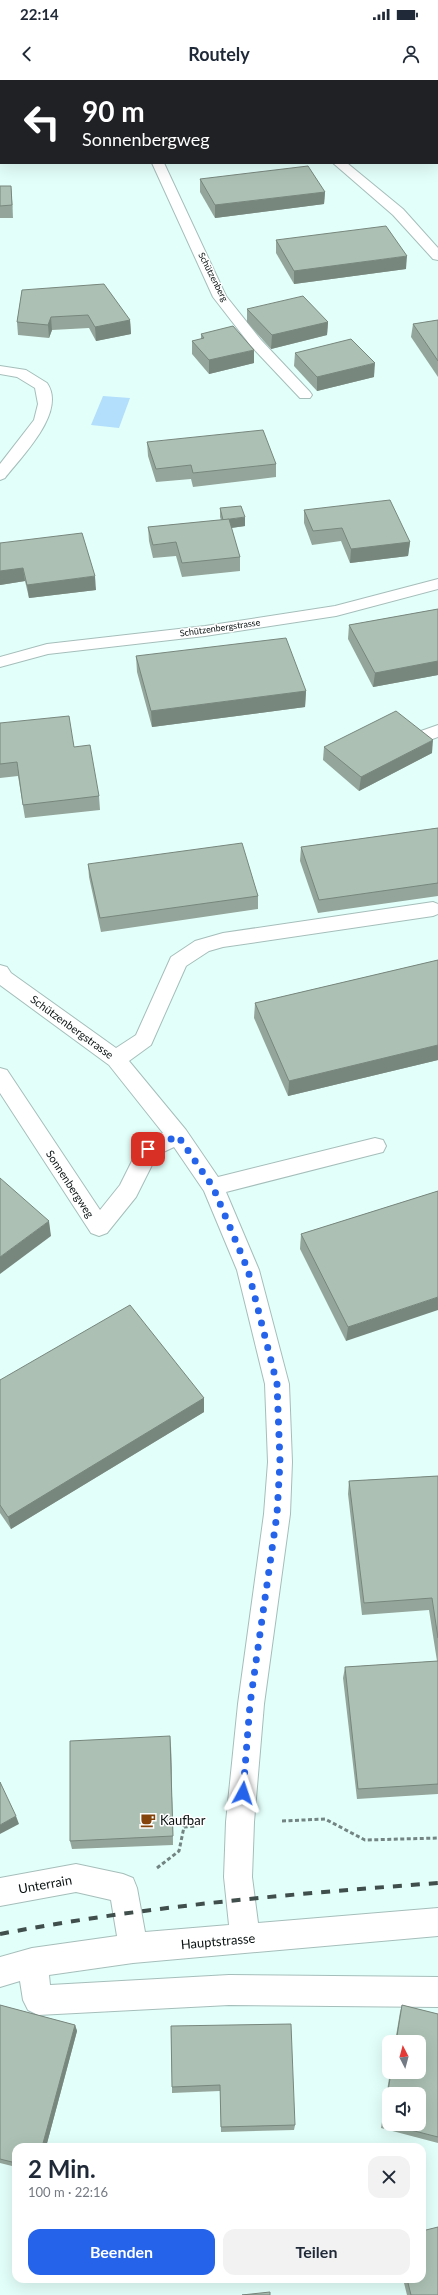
<!DOCTYPE html>
<html lang="de">
<meta charset="utf-8">
<style>
:root{--surface:#fff;--page:#f2f2f3;--text:#1f2937;--muted:#747a83;--accent:#2563eb}
body{margin:0;font-family:Lato,sans-serif;background:var(--page);color:var(--text);height:100vh;display:flex;flex-direction:column;font-size:15px;white-space:nowrap}
*{box-sizing:border-box;margin:0}
p{font-size:13px;color:var(--muted)}
.icon{flex:none;width:22px;height:22px;fill:none;stroke:currentColor;stroke-width:2;stroke-linecap:round;stroke-linejoin:round}
.map{position:relative;flex:1;overflow:hidden}
.side{position:absolute;left:12px;top:2063px;width:414px;height:140px;display:flex;flex-direction:column;background:var(--surface);border-radius:12px;box-shadow:0 4px 16px #0002}
.side>*{flex:none}
.top-card{position:absolute;left:0px;top:0px;width:438px;height:84px;box-shadow:0 4px 16px #0002;background:#202124;color:#fff;overflow:hidden}
.needle{width:26px;rotate:354deg}
.buttons{position:absolute;left:382px;top:1955px;display:grid;gap:8px}
.buttons a{display:grid;place-items:center;width:44px;height:44px;border-radius:8px;background:var(--surface);box-shadow:0 4px 16px #0002;font-size:20px}
.pin{position:absolute;display:grid;place-items:center;width:34px;height:34px;color:#fff;margin:-17px;border-radius:8px;box-shadow:0 2px 6px #0006}
.me{position:absolute;width:44px;margin:-22px;rotate:5deg;stroke-linejoin:round;filter:drop-shadow(0 0 3px #0008)}
.turn{display:flex;align-items:center;gap:14px;height:84px;padding:0 16px;font-size:18px}
.turn .icon{width:52px;height:52px;stroke-width:2.5}
.turn b{display:block;font-size:28px;line-height:34px}
.round{display:grid;place-items:center;flex:none;width:42px;height:42px;border-radius:12px;background:var(--page)}
.headline{display:flex;align-items:center;justify-content:space-between;height:68px;padding:0 16px}
h1{font-size:24px;font-weight:700;line-height:30px}
.button{display:flex;gap:8px;margin-top:auto;padding:8px 16px}
.button a{flex:1;height:46px;border-radius:12px;background:var(--accent);color:#fff;font-size:16px;font-weight:700;line-height:46px;text-align:center}
.button a+a{background:var(--page);color:var(--text)}
.status{display:flex;justify-content:space-between;align-items:center;height:28px;padding:0 20px;background:var(--surface);direction:ltr}
.status svg{height:11px;fill:currentColor}
header{display:flex;justify-content:space-between;align-items:center;height:52px;padding:0 16px;background:var(--surface);font-size:18px;font-weight:700}
.map>svg:first-child{display:block}
.water{fill:#b3dffc}
.lines{fill:none;stroke-linecap:round;stroke-linejoin:round}
.stream{fill:#b3dffc;fill-rule:evenodd}
.minor-casing{stroke:#a5beba;stroke-width:2}
.path{stroke:#738582;stroke-width:3;stroke-dasharray:4 2.5;stroke-linecap:butt}
.minor{fill:#fff;fill-rule:evenodd}
.rail{stroke:#404e4c;stroke-width:4;stroke-dasharray:9 9;stroke-linecap:butt}
.wall{fill:#94a69b}
.shaded-wall{fill:#78877e}
.building{fill:#acc1b4;stroke:#78877e;fill-rule:evenodd}
.route{stroke:#2563eb;stroke-width:7;stroke-dasharray:0 12.6}
.labels{text-anchor:middle;stroke-width:3;stroke-linejoin:round;paint-order:stroke}
.far-street-label{font-size:9px;fill:#0a1312;stroke:#fff}
.street-label{font-size:11px;fill:#0a1312;stroke:#fff}
.near-poi-label{font-size:13px;fill:#0a1312;stroke:#fff;text-anchor:start}
.near-street-label{font-size:13px;fill:#0a1312;stroke:#fff}
</style>
<div class="status"><b>22:14</b><svg viewBox="0 0 49 12"><path d="M0 12V9h3v3zM5 12V6h3v6zM10 12V3h3v9zM15 12V0h3v12zM26 1h20v11H26zM47 4h2v5h-2z"/></svg></div>
<header><svg class="icon" aria-label="back" viewBox="0 0 24 24"><path d="M15 5l-7 7 7 7"/></svg>Routely<svg class="icon" aria-label="person" viewBox="0 0 24 24"><circle cx="12" cy="8" r="4"/><path d="M4 21q1-7 8-7t8 7"/></svg></header>
<div class="map">
<svg width="438" height="2215" viewBox="0 0 438 2215">
<rect width="100%" height="100%" fill="#e3fffa"/>
<path class="water" d="M 103,316 L 130,318 L 119,348 L 91,345 Z"/>
<g class="lines">
<path class="stream" d="M 31,0 L 40,0 L 41,1 L 32,1 Z"/>
<g class="minor-casing">
<g id="minor">
<path d="M 105,0 L 117,0 L 118,1 L 106,1 Z"/>
<path d="M 152,83 L 164,83 L 226,216 L 261,260 L 310,312 L 312,315 L 310,318 L 300,318 L 251,266 L 213,217 Z"/>
<path d="M 333,83 L 347,83 L 403,129 L 438,168 L 438,180 L 433,179 L 393,135 Z"/>
<path d="M 0,286 L 26,290 L 47,303 C 67,332 22,376 5,398 L 0,400 L 0,384 L 34,340 L 38,324 L 35,308 L 17,297 L 0,294 Z"/>
<path d="M 438,499 L 438,509 L 336,536 L 205,556 L 48,574 L 0,587 L 0,577 L 47,564 L 205,546 L 335,526 Z"/>
<path d="M 438,645 L 438,657 L 427,661 L 421,659 L 418,655 L 421,651 Z"/>
<path d="M 433,822 L 438,824 L 438,834 L 433,836 L 223,867 L 209,871 L 186,886 L 151,965 L 129,981 L 186,1050 L 218,1097 L 375,1058 L 383,1060 L 386,1066 L 383,1072 L 375,1074 L 226,1112 L 259,1190 L 289,1304 L 292,1382 L 290,1434 L 264,1624 L 254,1742 L 252,1797 L 258,1843 L 438,1828 L 438,1856 L 133,1883 L 49,1895 L 50,1905 L 229,1895 L 438,1897 L 438,1927 L 229,1925 L 38,1935 L 28,1930 L 23,1920 L 20,1901 L 0,1907 L 0,1877 L 32,1868 L 117,1856 L 111,1820 L 76,1812 L 0,1826 L 0,1798 L 76,1784 L 123,1794 L 133,1798 L 137,1808 L 145,1852 L 229,1845 L 224,1797 L 226,1742 L 238,1624 L 264,1434 L 268,1382 L 265,1304 L 237,1190 L 204,1111 L 174,1067 L 157,1075 L 136,1117 L 107,1153 L 99,1156 L 91,1153 L 0,1013 L 0,988 L 7,990 L 100,1130 L 120,1105 L 141,1063 L 163,1053 L 109,985 L 0,905 L 0,885 L 7,887 L 11,893 L 116,968 L 136,955 L 171,877 L 195,861 L 223,853 Z"/>
</g>
</g>
<g class="path">
<path d="M 282,1741 L 325,1739 L 365,1760 L 438,1758"/>
<path d="M 157,1788 L 179,1771 L 184,1747 L 197,1746"/>
</g>
<use href="#minor" class="minor"/>
<path class="rail" d="M 0,1854 C 145,1826 291,1814 438,1803"/>
</g>
<g class="wall">
<path d="M 200,99 L 325,112 L 324,124 L 215,138 L 200,112 Z"/>
<path d="M 0,106 L 11,106 L 13,138 L 0,138 Z"/>
<path d="M 276,160 L 406,189 L 294,204 L 276,173 Z"/>
<path d="M 22,210 L 130,240 L 131,254 L 96,261 L 89,248 L 52,250 L 49,258 L 18,255 L 17,242 Z"/>
<path d="M 247,229 L 328,242 L 327,255 L 271,269 L 247,242 Z"/>
<path d="M 438,240 L 438,297 L 411,257 L 413,244 Z"/>
<path d="M 201,254 L 254,283 L 209,294 L 192,274 L 192,261 L 201,259 Z"/>
<path d="M 295,273 L 374,297 L 317,311 L 294,286 Z"/>
<path d="M 147,362 L 276,384 L 276,397 L 193,407 L 191,399 L 156,402 L 148,376 Z"/>
<path d="M 220,428 L 245,446 L 231,448 L 240,477 L 240,491 L 182,497 L 176,476 L 153,478 L 149,461 L 148,447 L 221,440 L 220,437 Z"/>
<path d="M 304,430 L 410,462 L 408,476 L 350,483 L 341,461 L 312,465 L 304,443 Z"/>
<path d="M 0,463 L 96,510 L 29,518 L 25,501 L 0,505 Z"/>
<path d="M 438,529 L 438,595 L 373,607 L 348,559 L 349,545 Z"/>
<path d="M 136,576 L 306,611 L 305,627 L 152,647 L 137,592 Z"/>
<path d="M 0,643 L 74,667 L 99,716 L 100,730 L 25,738 L 18,696 L 0,698 Z"/>
<path d="M 324,667 L 432,673 L 359,711 L 323,680 Z"/>
<path d="M 438,748 L 438,816 L 318,833 L 300,781 L 301,767 Z"/>
<path d="M 88,784 L 258,816 L 258,829 L 101,852 L 89,797 Z"/>
<path d="M 438,880 L 438,980 L 288,1016 L 254,938 L 255,923 Z"/>
<path d="M 438,1111 L 346,1261 L 300,1169 L 301,1154 Z"/>
<path d="M 0,1300 L 204,1318 L 204,1332 L 11,1449 L 0,1433 Z"/>
<path d="M 438,1396 L 438,1714 L 357,1719 L 343,1598 L 345,1587 L 437,1581 L 429,1530 L 362,1535 L 348,1414 L 349,1401 Z"/>
<path d="M 171,1666 L 173,1765 L 72,1769 L 70,1761 Z"/>
<path d="M 0,1925 L 75,1945 L 77,1951 L 46,2067 L 16,2067 L 16,2087 L 0,2083 Z"/>
<path d="M 402,1925 L 438,1934 L 438,2063 L 381,2048 L 390,1992 L 419,1992 L 419,1962 L 395,1962 L 400,1932 Z"/>
<path d="M 171,1946 L 295,2045 L 294,2050 L 221,2052 L 220,2011 L 172,2013 L 172,2007 Z"/>
<path d="M 403,2199 L 422,2199 L 438,2215 L 407,2215 Z"/>
</g>
<g class="shaded-wall">
<path d="M 11,106 L 12,119 L 13,138 L 12,125 Z"/>
<path d="M 325,112 L 324,124 L 215,138 L 215,125 Z"/>
<path d="M 407,176 L 406,189 L 294,204 L 294,191 Z"/>
<path d="M 51,237 L 52,250 L 49,258 L 48,245 Z"/>
<path d="M 130,240 L 131,254 L 96,261 L 95,247 Z"/>
<path d="M 328,242 L 327,255 L 271,269 L 272,255 Z"/>
<path d="M 254,270 L 254,283 L 209,294 L 209,280 Z"/>
<path d="M 375,283 L 374,297 L 317,311 L 317,297 Z"/>
<path d="M 245,437 L 245,446 L 224,449 L 224,440 Z"/>
<path d="M 410,462 L 408,476 L 350,483 L 351,469 Z"/>
<path d="M 23,488 L 25,501 L 0,505 L 0,491 Z"/>
<path d="M 95,496 L 96,510 L 29,518 L 27,505 Z"/>
<path d="M 438,581 L 438,595 L 373,607 L 375,593 Z"/>
<path d="M 306,611 L 305,627 L 152,647 L 151,631 Z"/>
<path d="M 433,660 L 432,673 L 359,711 L 361,697 Z"/>
<path d="M 438,965 L 438,980 L 288,1016 L 289,1001 Z"/>
<path d="M 49,1141 L 51,1156 L 0,1194 L 0,1177 Z"/>
<path d="M 438,1217 L 438,1230 L 346,1261 L 348,1247 Z"/>
<path d="M 204,1318 L 204,1332 L 11,1449 L 8,1437 Z"/>
<path d="M 170,1656 L 171,1666 L 173,1765 L 173,1756 Z"/>
<path d="M 16,1736 L 19,1744 L 0,1754 L 0,1745 Z"/>
<path d="M 75,1945 L 77,1951 L 46,2067 L 42,2067 Z"/>
</g>
<g class="building">
<path d="M 308,86 L 325,112 L 215,125 L 200,99 Z"/>
<path d="M 0,106 L 11,106 L 12,125 L 0,126 Z"/>
<path d="M 386,146 L 407,176 L 294,191 L 276,160 Z"/>
<path d="M 104,204 L 130,240 L 95,247 L 88,235 L 51,237 L 48,245 L 17,242 L 22,210 Z"/>
<path d="M 303,216 L 328,242 L 272,255 L 247,229 Z"/>
<path d="M 438,240 L 438,281 L 413,244 Z"/>
<path d="M 233,246 L 254,270 L 209,280 L 192,261 L 204,258 L 201,254 Z"/>
<path d="M 351,259 L 375,283 L 317,297 L 295,273 Z"/>
<path d="M 263,350 L 276,384 L 193,393 L 191,385 L 156,389 L 147,362 Z"/>
<path d="M 390,420 L 410,462 L 351,469 L 342,448 L 313,451 L 304,430 Z"/>
<path d="M 241,426 L 245,437 L 223,440 L 220,428 Z"/>
<path d="M 229,439 L 240,477 L 182,483 L 176,462 L 153,465 L 148,447 Z"/>
<path d="M 82,453 L 95,496 L 27,505 L 23,488 L 0,491 L 0,463 Z"/>
<path d="M 438,529 L 438,581 L 375,593 L 349,545 Z"/>
<path d="M 286,558 L 306,611 L 151,631 L 136,576 Z"/>
<path d="M 396,631 L 433,660 L 361,697 L 324,667 Z"/>
<path d="M 69,636 L 74,667 L 90,665 L 99,716 L 23,725 L 17,682 L 0,684 L 0,643 Z"/>
<path d="M 438,748 L 438,803 L 319,820 L 301,767 Z"/>
<path d="M 242,763 L 258,816 L 100,838 L 88,784 Z"/>
<path d="M 438,880 L 438,965 L 289,1001 L 255,923 Z"/>
<path d="M 0,1098 L 49,1141 L 0,1177 Z"/>
<path d="M 438,1111 L 438,1217 L 348,1247 L 301,1154 Z"/>
<path d="M 130,1225 L 204,1318 L 8,1437 L 0,1425 L 0,1300 Z"/>
<path d="M 438,1396 L 438,1558 L 432,1518 L 364,1523 L 349,1401 Z"/>
<path d="M 438,1581 L 438,1704 L 358,1709 L 345,1587 Z"/>
<path d="M 170,1656 L 173,1756 L 70,1761 L 70,1661 Z"/>
<path d="M 0,1702 L 16,1736 L 0,1745 Z"/>
<path d="M 0,1925 L 75,1945 L 42,2067 L 16,2067 L 16,2083 L 0,2079 Z"/>
<path d="M 402,1925 L 438,1934 L 438,2057 L 383,2043 L 391,1992 L 419,1992 L 419,1962 L 396,1962 ZM 389,2014 L 419,2014 L 419,2044 L 389,2044 Z"/>
<path d="M 291,1944 L 295,2045 L 221,2047 L 220,2005 L 172,2007 L 171,1946 Z"/>
<path d="M 438,2147 L 438,2215 L 411,2215 L 407,2199 L 422,2199 L 422,2151 Z"/>
<path d="M 270,2212 L 270,2215 L 242,2215 Z"/>
</g>
<g class="lines">
<path class="route" d="M 148,1069 L 178,1056 L 213,1107 L 248,1190 L 277,1304 L 280,1382 L 277,1434 L 250,1624 L 243,1713"/>
</g>
<defs>
<g id="cafe-bare" transform="scale(1.2)"><path d="M-5.5-4.5H6V0H3Q3 3.5 0 3.5H-2.5Q-5.5 3.5-5.5 0ZM3-3.2v2h1.7v-2ZM-6 4.5H4V6H-6Z" fill="#84440b" stroke="#fff" stroke-width="2.5" paint-order="stroke"/></g>
</defs>
<g fill-rule="evenodd">
<use href="#cafe-bare" x="148" y="1740"/>
</g>
<g class="labels">
<g class="far-street-label">
<text transform="translate(213 197) rotate(63)" y="3">Schützenberg</text>
<text transform="translate(220 548) rotate(-8)" y="3">Schützenbergstrasse</text>
</g>
<g class="street-label">
<text transform="translate(72 947) rotate(36)" y="4">Schützenbergstrasse</text>
<text transform="translate(70 1104) rotate(57)" y="4">Sonnenbergweg</text>
</g>
<g class="near-poi-label">
<text x="160" y="1745">Kaufbar</text>
</g>
<g class="near-street-label">
<text transform="translate(45 1804) rotate(-10)" y="5">Unterrain</text>
<text transform="translate(218 1861) rotate(-5)" y="5">Hauptstrasse</text>
</g>
</g>
</svg>
<div class="buttons">
<a><svg class="needle" viewBox="-14 -14 28 28"><path d="M0-13l5 13h-10z" fill="#e53935"/><path d="M0 13l5-13h-10z" fill="#747a83"/></svg></a>
<a><svg class="icon" aria-label="sound" viewBox="0 0 24 24"><path d="M4 9h4l5-4v14l-5-4H4zM17 9q2 3 0 6"/></svg></a>
</div>
<div class="pin" style="left:148px;top:1069px;background:#d93025"><svg class="icon" aria-label="arrive" viewBox="0 0 24 24"><path d="M6 21V4h12l-3 4 3 4H6"/></svg></div>
<svg class="me" style="left:243px;top:1713px" viewBox="-20 -20 40 40"><path d="M0-17L14 15 0 8-14 15z" fill="#2563eb" stroke="#fff" stroke-width="4"/></svg>
<div class="top-card">
<div class="turn"><svg class="icon" aria-label="left" viewBox="0 0 24 24"><path d="M17 20v-9H6M10 6l-5 5 5 5"/></svg><div><b>90 m</b>Sonnenbergweg</div></div>
</div>
<section class="side">
<div class="headline"><div><h1>2 Min.</h1><p>100 m · 22:16</p></div><a class="round"><svg class="icon" aria-label="close" viewBox="0 0 24 24"><path d="M6 6l12 12M18 6L6 18"/></svg></a></div>
<div class="button"><a>Beenden</a><a>Teilen</a></div>
</section>
</div>
